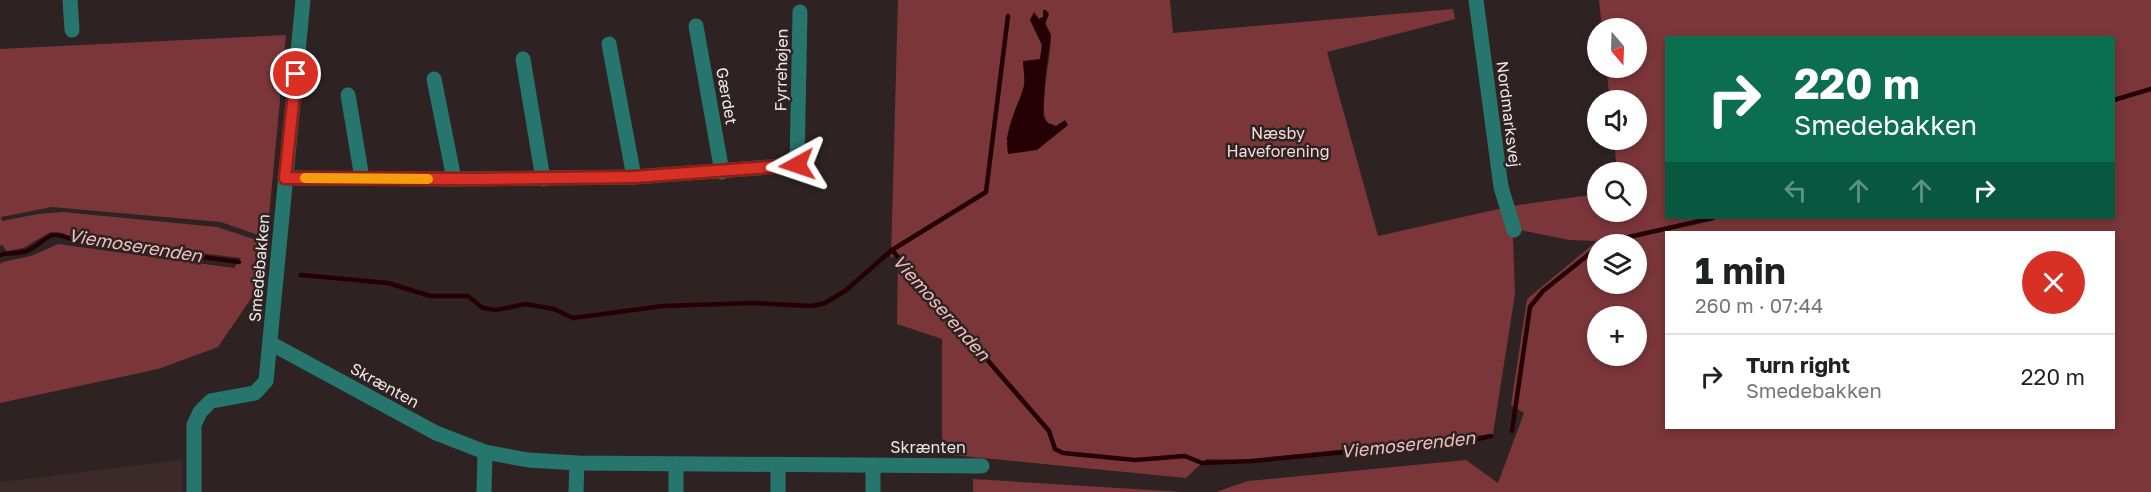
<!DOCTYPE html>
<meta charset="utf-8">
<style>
:root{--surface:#fff;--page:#f6f6f6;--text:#202124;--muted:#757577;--line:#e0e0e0}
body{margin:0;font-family:"Golos Text",sans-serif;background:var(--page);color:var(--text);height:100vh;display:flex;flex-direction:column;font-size:22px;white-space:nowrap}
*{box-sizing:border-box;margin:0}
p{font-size:20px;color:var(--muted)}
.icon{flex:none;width:33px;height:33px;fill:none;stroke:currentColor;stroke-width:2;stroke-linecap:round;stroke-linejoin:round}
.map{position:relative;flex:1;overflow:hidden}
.side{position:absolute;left:1665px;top:231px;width:450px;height:198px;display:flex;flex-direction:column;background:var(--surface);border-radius:0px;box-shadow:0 3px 9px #0003}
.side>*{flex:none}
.banner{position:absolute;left:1665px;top:36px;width:450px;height:183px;border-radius:0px;box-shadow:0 3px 9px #0003;background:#0b6e4f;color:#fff;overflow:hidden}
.needle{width:39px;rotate:161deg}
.fabs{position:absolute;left:1587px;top:18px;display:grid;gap:12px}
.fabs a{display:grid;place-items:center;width:60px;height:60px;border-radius:50%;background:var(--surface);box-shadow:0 3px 9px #0003;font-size:30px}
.pin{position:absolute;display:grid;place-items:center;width:51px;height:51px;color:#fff;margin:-26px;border:3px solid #fff;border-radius:50%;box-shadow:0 2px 6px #0007}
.me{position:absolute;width:66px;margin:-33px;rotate:265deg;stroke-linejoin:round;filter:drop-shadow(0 0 4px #0008)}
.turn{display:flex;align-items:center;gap:21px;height:126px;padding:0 30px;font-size:27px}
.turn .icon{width:78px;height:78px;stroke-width:2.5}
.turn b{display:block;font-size:42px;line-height:51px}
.lanes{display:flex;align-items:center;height:57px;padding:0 30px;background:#0003;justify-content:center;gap:30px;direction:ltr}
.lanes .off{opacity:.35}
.round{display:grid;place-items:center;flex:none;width:63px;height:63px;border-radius:32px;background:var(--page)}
.head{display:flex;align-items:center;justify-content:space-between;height:102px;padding:0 30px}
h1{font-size:36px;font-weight:700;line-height:45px}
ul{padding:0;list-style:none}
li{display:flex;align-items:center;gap:18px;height:84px;padding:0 30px;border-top:2px solid var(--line)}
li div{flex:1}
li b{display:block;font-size:22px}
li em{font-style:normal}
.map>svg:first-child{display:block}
.built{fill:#3c2a2a}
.green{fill:#7b363a;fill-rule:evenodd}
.water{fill:#240004}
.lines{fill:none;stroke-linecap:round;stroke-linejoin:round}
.stream{stroke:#240004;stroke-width:4.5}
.minor{stroke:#26766d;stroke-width:15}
.tertiary{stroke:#26766d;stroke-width:15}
.route-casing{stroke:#8d1f18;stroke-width:15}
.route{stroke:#d93025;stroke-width:10}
.slow{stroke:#f59e0b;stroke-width:10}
.labels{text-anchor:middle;stroke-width:5;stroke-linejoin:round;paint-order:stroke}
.street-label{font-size:16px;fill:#efe7e7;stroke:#2e2322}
.park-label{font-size:16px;fill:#f5dbdb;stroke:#2e2322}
.water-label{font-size:18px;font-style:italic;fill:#f0bebe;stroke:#2e2322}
</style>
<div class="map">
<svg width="2151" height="492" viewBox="0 0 2151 492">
<rect width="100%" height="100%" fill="#2e2322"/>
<path class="built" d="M 182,460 L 182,492 L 0,492 L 0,482 Z"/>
<g class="green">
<path d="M 898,0 L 1170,0 L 1173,33 L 1453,9 L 1455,19 L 1327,52 L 1378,236 L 1512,206 L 1597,194 L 1598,212 L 1636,212 L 1636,172 L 1617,172 L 1614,140 L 1636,140 L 1636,100 L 1610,100 L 1606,68 L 1636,68 L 1636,28 L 1602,28 L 1599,0 L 2151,0 L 2151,492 L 1216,492 L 1248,481 L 1466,460 L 1498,483 L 1524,413 L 1511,405 L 1527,299 L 1597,241 L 1569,240 L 1520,230 L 1512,209 L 1515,294 L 1493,434 L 1241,460 L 1206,459 L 1186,478 L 942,454 L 942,339 L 897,324 L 898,254 L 891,258 ZM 1043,17 L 1046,20 C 1045,27 1051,31 1051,38 C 1051,58 1038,107 1047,123 L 1056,126 L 1006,140 L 1016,107 L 1040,59 L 1042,45 L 1030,19 L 1039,19 ZM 1666,38 L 2114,38 L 2114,218 L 1666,218 ZM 1666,232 L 2114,232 L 2114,428 L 1666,428 ZM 1598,244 L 1636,244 L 1636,284 L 1598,284 ZM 1598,316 L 1636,316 L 1636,356 L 1598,356 Z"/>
<path d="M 286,35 L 267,238 L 221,222 L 52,207 L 1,217 L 2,221 L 38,214 L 63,212 L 217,227 L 266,243 L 261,284 L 218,347 L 158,369 L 0,403 L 0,264 L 3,262 L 31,256 L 58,244 L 234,268 L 241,258 L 76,238 L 51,232 L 23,248 L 7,251 L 2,245 L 0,246 L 0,49 Z"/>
<path d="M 973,479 L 1183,492 L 973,492 Z"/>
</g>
<path class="water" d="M 1043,10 L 1046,10 L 1049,14 L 1045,24 L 1051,35 L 1046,71 L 1043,116 L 1048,123 L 1056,126 L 1065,120 L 1068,125 L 1037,150 L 1008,154 C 1004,129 1016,112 1023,89 C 1026,81 1023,69 1023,61 L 1040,59 L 1042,45 L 1030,20 L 1034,12 L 1039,19 L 1043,17 Z"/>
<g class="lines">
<g class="stream">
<path d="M 2114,100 L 2151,89"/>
<path d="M 1604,244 L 1620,239 L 1713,218"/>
<path d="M 892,250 L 986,192 L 1008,16"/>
<path d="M 0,255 C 9,252 20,255 29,250 C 50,239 47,228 73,240 L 239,262"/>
<path d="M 301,275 L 388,283 L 430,296 L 468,296 L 483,308 L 496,310 L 526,304 L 554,309 L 573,318 L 663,306 L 752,303 L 812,306 L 825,303 L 845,291 L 892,250 L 1049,431 L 1055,449 L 1063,453 L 1135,460 L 1185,456 L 1202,463 L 1253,461 L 1478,439 L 1491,436"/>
<path d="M 1512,431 L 1530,307 L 1543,291 L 1598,247"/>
</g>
<g class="minor">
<path d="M 70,0 L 72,30"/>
<path d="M 1476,0 L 1501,187 L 1514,230"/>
<path d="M 696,26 L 722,172"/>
<path d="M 609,44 L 634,177"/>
<path d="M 523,59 L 543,179"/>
<path d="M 434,79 L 454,179"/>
<path d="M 348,95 L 362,178"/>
<path d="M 285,178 L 454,179 L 634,177 L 797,165 L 800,12"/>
<path d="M 270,343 L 436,433 L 485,452 L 528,460 L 577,463 L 982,466"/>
<path d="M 484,492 L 485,452"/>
<path d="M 576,492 L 577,463"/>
<path d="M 676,492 L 676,464"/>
<path d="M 778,492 L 778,465"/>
<path d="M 873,492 L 873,465"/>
</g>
<path class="tertiary" d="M 194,492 L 194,425 L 200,412 L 211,401 L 255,393 L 266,381 L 303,0"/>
</g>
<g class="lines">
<g class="route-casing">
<path id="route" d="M 296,74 L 285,178 L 476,179 L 634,177 L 797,165"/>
</g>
<use href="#route" class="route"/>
<path class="slow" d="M 305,178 L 428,179"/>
</g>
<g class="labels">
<g class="street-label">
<text transform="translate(781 70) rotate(-89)" y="6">Fyrrehøjen</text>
<text transform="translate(727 96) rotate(80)" y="6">Gærdet</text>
<text transform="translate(1509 114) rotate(83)" y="6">Nordmarksvej</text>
<text transform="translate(259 268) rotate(-85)" y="6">Smedebakken</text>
<text transform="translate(385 385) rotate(29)" y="6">Skrænten</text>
<text x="928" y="453">Skrænten</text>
</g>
<g class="park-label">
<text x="1278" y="139">Næsby<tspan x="1278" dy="18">Haveforening</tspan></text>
</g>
<g class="water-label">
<text transform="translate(135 246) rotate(9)" y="6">Viemoserenden</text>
<text transform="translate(941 308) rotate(48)" y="6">Viemoserenden</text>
<text transform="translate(1408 445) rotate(-6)" y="6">Viemoserenden</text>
</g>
</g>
</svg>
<div class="fabs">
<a><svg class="needle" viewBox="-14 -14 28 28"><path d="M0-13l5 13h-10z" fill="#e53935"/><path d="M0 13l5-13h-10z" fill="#757577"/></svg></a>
<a><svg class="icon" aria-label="sound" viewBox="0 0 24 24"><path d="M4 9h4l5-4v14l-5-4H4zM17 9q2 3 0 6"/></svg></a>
<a><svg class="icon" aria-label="search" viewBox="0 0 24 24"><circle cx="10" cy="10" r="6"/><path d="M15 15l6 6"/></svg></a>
<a><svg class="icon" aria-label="layers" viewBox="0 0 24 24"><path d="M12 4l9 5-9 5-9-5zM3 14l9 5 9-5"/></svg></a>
<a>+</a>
</div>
<div class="pin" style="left:296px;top:74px;background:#d93025"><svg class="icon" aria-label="arrive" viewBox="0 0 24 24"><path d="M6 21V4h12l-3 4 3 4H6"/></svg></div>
<svg class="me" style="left:797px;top:165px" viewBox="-20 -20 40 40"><path d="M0-17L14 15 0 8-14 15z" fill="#d93025" stroke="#fff" stroke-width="4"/></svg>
<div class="banner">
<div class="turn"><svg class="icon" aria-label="right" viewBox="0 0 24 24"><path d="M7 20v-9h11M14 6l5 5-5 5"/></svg><div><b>220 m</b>Smedebakken</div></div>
<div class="lanes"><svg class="icon off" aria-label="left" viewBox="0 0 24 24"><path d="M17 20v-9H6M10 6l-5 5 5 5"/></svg><svg class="icon off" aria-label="ahead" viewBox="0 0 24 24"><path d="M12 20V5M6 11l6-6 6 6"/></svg><svg class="icon off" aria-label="ahead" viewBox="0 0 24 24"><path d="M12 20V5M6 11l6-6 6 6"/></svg><svg class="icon" aria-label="right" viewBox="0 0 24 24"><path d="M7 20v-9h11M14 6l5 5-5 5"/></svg></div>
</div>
<section class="side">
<div class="head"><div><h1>1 min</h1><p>260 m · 07:44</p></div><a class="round" style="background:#d93025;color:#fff"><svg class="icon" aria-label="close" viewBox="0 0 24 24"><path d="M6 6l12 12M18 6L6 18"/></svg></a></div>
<ul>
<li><svg class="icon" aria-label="right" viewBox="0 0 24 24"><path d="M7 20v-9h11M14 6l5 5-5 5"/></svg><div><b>Turn right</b><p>Smedebakken</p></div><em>220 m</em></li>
</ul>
</section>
</div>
